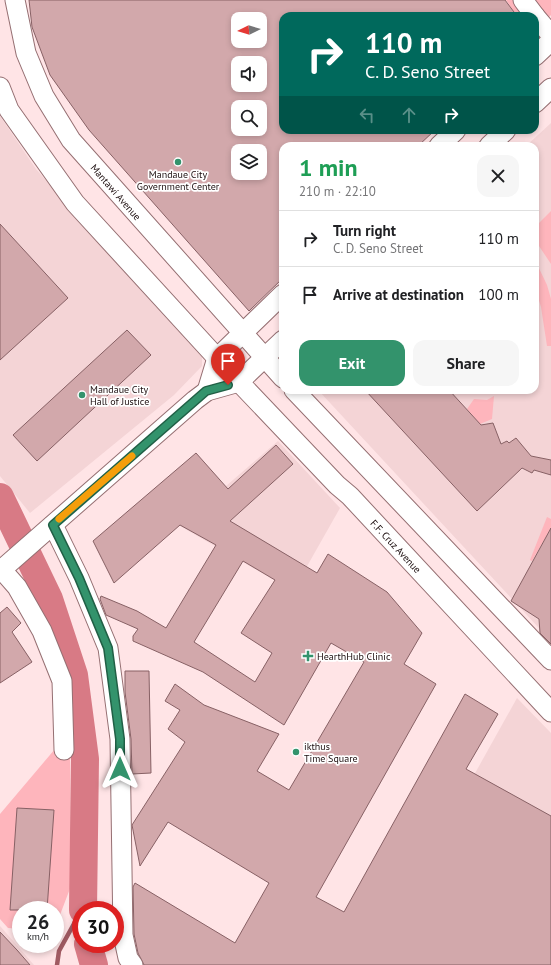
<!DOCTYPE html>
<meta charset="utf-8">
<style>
:root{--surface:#fff;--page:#f6f6f6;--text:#202124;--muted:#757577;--line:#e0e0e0;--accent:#33936c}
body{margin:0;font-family:"PT Sans",sans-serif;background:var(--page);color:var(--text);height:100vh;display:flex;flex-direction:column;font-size:15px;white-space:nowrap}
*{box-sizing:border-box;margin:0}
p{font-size:13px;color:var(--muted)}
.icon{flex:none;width:22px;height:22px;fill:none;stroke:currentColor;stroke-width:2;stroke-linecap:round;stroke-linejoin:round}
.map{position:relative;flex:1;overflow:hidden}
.sheet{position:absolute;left:279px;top:142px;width:260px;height:252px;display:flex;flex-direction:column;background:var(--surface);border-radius:12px;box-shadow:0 2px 6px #0003}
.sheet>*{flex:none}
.hud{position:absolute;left:279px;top:12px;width:260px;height:122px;border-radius:12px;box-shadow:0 2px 6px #0003;background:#00695c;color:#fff;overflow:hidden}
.needle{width:26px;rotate:265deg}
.tools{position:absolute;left:231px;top:12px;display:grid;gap:8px}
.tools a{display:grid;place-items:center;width:36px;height:36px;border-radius:8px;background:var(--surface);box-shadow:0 2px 6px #0003;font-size:20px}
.speed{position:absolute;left:12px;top:901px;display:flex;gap:8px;font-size:20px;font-weight:700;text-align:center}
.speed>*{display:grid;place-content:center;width:52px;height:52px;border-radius:50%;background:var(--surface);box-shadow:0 2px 6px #0003;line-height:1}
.speed small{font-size:10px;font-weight:400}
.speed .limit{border:6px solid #d22;background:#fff;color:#111}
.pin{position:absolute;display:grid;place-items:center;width:34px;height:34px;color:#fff;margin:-41px -17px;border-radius:50% 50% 50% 0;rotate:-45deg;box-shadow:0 0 4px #0007}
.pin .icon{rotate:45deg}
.me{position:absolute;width:44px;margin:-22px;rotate:0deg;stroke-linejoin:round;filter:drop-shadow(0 0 3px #0008)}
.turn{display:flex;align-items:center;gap:14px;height:84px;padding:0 20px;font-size:18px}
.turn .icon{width:52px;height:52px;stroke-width:2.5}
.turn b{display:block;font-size:28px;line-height:34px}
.lanes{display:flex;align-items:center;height:38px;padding:0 20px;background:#0003;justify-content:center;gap:20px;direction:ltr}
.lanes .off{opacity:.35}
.round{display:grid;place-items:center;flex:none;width:42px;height:42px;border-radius:12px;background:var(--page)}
.head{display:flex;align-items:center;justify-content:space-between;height:68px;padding:0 20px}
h1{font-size:24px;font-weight:800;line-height:30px;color:#1e9e55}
.cta{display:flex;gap:8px;margin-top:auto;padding:8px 20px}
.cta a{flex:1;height:46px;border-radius:12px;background:var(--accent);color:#fff;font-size:16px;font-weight:800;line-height:46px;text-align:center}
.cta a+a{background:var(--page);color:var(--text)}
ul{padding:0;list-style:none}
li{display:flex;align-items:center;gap:12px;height:56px;padding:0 20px;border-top:1px solid var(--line)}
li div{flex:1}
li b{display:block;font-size:15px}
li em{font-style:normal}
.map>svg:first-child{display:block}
.built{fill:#f4d4d6}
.green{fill:#feb5bc}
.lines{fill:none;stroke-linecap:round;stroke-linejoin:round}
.stream{stroke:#a05a62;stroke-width:4.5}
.river{stroke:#d87a85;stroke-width:28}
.building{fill:#d2a8ab;stroke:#876165;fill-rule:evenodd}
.minor-casing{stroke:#956f72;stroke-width:21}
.minor{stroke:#fff;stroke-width:19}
.route-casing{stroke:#216046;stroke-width:10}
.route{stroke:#33936c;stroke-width:7}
.slow{stroke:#f59e0b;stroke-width:7}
.poi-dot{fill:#33936c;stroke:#fff;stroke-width:1.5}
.labels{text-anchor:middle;stroke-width:3.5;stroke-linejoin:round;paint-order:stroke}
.poi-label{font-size:10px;fill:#1c0e0f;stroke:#fff;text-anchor:start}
.street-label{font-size:10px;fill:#1c0e0f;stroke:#fff}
</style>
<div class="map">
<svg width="551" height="965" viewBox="0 0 551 965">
<rect width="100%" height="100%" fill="#ffe4e6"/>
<g class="built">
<path d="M 0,116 L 36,169 L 94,236 L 202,354 L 202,366 L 174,395 L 30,513 L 0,476 Z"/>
<path d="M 551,123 L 551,641 L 318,390 L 535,390 L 535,146 L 526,146 Z"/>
<path d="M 278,441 L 340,508 L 293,591 L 180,526 Z"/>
<path d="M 517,698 L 551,733 L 551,965 L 368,965 Z"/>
<path d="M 0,926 L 34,965 L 0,965 Z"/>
</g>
<g class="green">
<path d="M 506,0 L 551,0 L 551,15 L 535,32 L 535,16 L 517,16 Z"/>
<path d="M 551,211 L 551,264 L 535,240 L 535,227 Z"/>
<path d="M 535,260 L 547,285 L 551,299 L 551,346 L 547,346 L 541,307 L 535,288 Z"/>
<path d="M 494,396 L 492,419 L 480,424 L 467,409 L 474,399 L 487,400 Z"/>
<path d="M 547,517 L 551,519 L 551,528 L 532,561 L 530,560 Z"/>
<path d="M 55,749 L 70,750 L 71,886 L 55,928 L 55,910 L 21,910 L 21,929 L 8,928 L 0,919 L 0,814 Z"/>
</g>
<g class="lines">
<path class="stream" d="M 57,965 L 59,951 L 81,911"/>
<g class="river">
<path d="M 0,497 L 49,599 L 74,675 L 85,759 L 83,910"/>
<path d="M 88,944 L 94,965"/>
</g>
</g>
<g class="building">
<path d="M 29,0 L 505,0 L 517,16 L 283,16 L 283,130 L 435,130 L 418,146 L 283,146 L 283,278 L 249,311 L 89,130 L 50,75 L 32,27 ZM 238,19 L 260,19 L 260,41 L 238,41 ZM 238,63 L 260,63 L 260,85 L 238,85 ZM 238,107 L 260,107 L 260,129 L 238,129 ZM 238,151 L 260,151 L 260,173 L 238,173 Z"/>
<path d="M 0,224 L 68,298 L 0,360 Z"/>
<path d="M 127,330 L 151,355 L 37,461 L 13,435 Z"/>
<path d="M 365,390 L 449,390 L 481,425 L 493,423 L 501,444 L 507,441 L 509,443 L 516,438 L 531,456 L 551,460 L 551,475 L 534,470 L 532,473 L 522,468 L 477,511 Z"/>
<path d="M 276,445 L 293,464 L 230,521 L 317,573 L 328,554 L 387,592 L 422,633 L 404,664 L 436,684 L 316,897 L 344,912 L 465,694 L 498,714 L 466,769 L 551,816 L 551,965 L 144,965 L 138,953 L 134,934 L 133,887 L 135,883 L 235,943 L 269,883 L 168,822 L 140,866 L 132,825 L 185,742 L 168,729 L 180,710 L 165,701 L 175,684 L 204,705 L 279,734 L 257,771 L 289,790 L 364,662 L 331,643 L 284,725 L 203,672 L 133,641 L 133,636 L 138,629 L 106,615 L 100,599 L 101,596 L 137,611 L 166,628 L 216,545 L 180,525 L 114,583 L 93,541 L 196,453 L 228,489 ZM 243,561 L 275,580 L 241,633 L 272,653 L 255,682 L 194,642 Z"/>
<path d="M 551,528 L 551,644 L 540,633 L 539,619 L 511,601 Z"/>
<path d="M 7,607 L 21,623 L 12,632 L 32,662 L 0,683 L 0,613 Z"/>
<path d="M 125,671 L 149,671 L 151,773 L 132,774 L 131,739 L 125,692 Z"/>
<path d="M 17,808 L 54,810 L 47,910 L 10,910 Z"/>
<path d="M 0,932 L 17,950 L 30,965 L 0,965 Z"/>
</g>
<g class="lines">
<g class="minor-casing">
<g id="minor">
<path d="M 15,0 L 26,53 L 44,96 L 71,140 L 283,378"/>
<path d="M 523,0 L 535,16"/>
<path d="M 535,16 L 551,35"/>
<path d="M 535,56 L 551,41"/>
<path d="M 0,87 L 9,110 L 75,203 L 239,382 L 337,485 L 350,496 L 551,712"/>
<path d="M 535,103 L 551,88"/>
<path d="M 439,146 L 456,130"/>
<path d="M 489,146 L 506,130"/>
<path d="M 294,390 L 551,660"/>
<path d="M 207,391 L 217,358 L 283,294"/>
<path d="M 53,525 L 79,578 L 108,648 L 120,739 L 123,935 L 128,958 L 133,965"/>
<path d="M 2,570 L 17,587 L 42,631 L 62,681 L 64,750"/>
<path d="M 0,571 L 195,400 L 207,391 L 239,382 L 283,340"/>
</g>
</g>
<use href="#minor" class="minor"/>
</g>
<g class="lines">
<g class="route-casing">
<path id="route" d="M 120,769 L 120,739 L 108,648 L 79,578 L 53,525 L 206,391 L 228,385"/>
</g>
<use href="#route" class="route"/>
<path class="slow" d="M 59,519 L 132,456"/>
</g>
<g class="poi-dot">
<circle cx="178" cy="162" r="4"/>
<circle cx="82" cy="395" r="4"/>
<path d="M306 650h4v4h4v4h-4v4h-4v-4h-4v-4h4z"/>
<circle cx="296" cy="752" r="4"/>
</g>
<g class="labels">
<g class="poi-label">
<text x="178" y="178" text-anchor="middle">Mandaue City<tspan x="178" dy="12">Government Center</tspan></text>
<text x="90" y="393">Mandaue City<tspan x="90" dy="12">Hall of Justice</tspan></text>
<text x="317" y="660">HearthHub Clinic</text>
<text x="304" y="750">ikthus<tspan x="304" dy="12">Time Square</tspan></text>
</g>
<g class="street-label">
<text transform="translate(116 192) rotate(49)" y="4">Mantawi Avenue</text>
<text transform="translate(396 546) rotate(47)" y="4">F.F. Cruz Avenue</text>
</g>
</g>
</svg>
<div class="tools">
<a><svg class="needle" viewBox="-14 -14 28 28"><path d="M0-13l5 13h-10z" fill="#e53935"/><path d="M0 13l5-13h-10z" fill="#757577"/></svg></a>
<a><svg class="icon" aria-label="sound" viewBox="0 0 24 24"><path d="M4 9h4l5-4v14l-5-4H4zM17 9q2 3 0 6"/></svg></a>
<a><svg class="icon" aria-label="search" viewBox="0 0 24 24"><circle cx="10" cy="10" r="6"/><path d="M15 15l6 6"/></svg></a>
<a><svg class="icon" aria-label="layers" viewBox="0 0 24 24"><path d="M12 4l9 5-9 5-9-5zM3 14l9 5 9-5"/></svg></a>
</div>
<div class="speed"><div>26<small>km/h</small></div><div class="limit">30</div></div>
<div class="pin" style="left:228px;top:385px;background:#d93025"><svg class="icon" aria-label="arrive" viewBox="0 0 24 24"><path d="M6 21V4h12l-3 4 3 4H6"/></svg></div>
<svg class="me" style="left:120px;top:769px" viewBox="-20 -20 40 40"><path d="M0-17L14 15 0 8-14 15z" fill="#33936c" stroke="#fff" stroke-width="4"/></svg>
<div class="hud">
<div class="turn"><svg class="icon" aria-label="right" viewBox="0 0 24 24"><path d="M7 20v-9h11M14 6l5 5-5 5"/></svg><div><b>110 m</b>C. D. Seno Street</div></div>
<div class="lanes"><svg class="icon off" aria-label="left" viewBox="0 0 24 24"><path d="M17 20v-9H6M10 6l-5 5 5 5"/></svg><svg class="icon off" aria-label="ahead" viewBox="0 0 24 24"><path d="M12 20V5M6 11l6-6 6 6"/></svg><svg class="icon" aria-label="right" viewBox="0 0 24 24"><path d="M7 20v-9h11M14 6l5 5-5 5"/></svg></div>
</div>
<section class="sheet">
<div class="head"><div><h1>1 min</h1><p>210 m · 22:10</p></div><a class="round"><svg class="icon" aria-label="close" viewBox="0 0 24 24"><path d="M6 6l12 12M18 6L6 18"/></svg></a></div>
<ul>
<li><svg class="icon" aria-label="right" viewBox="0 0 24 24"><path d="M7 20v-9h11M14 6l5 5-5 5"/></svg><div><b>Turn right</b><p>C. D. Seno Street</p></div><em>110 m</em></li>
<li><svg class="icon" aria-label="arrive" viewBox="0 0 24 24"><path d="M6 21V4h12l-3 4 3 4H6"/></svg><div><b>Arrive at destination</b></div><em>100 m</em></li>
</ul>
<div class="cta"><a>Exit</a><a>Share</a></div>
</section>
</div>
